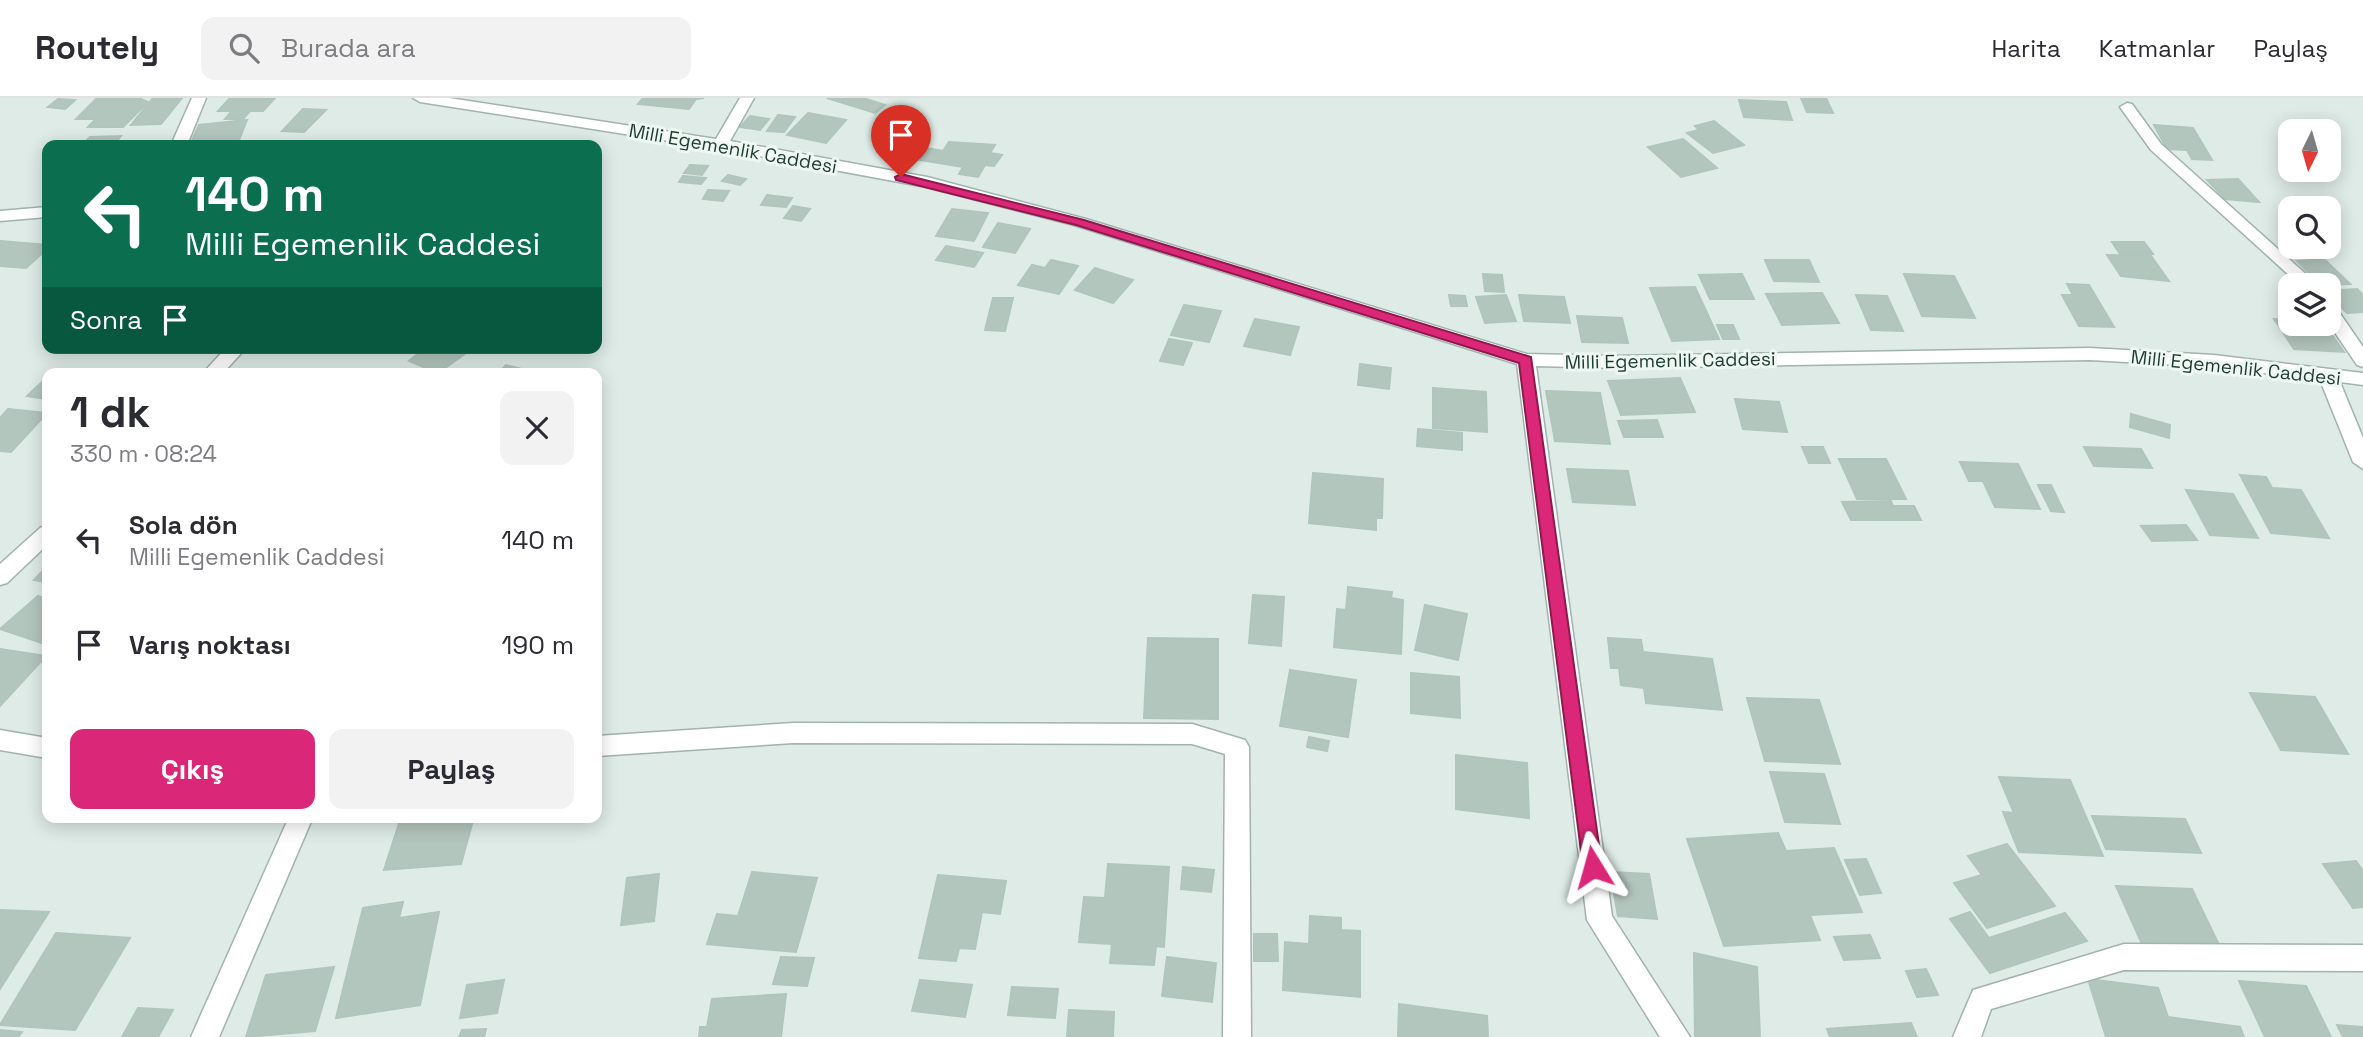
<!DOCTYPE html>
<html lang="tr">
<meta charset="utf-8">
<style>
:root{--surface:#fff;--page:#f2f2f3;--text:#2b2b33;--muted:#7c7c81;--line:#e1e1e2;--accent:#db2777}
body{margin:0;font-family:"Space Grotesk",sans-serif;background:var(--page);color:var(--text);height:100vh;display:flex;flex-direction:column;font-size:26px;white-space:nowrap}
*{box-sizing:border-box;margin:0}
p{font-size:23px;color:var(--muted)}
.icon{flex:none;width:38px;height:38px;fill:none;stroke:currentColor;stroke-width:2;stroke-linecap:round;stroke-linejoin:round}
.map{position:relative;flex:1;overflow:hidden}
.panel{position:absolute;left:42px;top:270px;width:560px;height:455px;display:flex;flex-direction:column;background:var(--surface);border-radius:14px;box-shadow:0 4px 18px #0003}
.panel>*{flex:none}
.banner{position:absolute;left:42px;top:42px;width:560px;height:214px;border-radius:14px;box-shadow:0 4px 18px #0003;background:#0b6e4f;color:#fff;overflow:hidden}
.needle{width:46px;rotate:185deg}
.fabs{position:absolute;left:2278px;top:21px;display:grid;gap:14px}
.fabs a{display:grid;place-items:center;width:63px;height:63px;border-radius:14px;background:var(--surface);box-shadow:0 4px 18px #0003;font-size:35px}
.pin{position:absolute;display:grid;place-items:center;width:60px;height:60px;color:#fff;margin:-72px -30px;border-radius:50% 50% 50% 0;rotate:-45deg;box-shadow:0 0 7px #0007}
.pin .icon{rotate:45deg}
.me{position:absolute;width:77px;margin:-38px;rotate:352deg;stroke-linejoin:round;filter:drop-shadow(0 0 5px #0008)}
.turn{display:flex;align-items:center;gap:24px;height:147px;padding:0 28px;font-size:32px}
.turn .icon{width:91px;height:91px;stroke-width:2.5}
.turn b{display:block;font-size:49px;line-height:60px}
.then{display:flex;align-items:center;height:66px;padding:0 28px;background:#0003;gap:14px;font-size:26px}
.round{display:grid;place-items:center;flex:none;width:74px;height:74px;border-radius:14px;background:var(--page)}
.head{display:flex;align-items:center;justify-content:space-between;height:119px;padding:0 28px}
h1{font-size:42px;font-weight:600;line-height:52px}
.primary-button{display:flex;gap:14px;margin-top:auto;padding:14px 28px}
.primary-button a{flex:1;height:80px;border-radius:14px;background:var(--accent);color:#fff;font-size:28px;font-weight:600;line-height:80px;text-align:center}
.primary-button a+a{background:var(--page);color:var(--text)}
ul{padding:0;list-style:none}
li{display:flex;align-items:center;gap:21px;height:105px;padding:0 28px}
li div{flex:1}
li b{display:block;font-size:26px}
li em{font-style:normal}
header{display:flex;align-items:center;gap:42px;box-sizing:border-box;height:98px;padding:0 35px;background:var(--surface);border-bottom:2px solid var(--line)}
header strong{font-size:33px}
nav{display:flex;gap:38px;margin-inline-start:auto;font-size:24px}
.search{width:490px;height:63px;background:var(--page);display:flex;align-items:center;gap:18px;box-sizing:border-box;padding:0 24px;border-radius:14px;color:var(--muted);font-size:26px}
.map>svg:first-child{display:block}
.building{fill:#b3c6be;stroke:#b0c5bd;stroke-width:2}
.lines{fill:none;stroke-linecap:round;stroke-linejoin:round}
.minor-casing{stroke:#a1b3ad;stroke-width:3}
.minor{fill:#fff;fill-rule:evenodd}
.route{fill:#db2777;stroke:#8e194d;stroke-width:2}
.labels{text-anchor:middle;stroke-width:6;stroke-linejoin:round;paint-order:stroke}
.street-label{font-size:19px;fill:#1e3c34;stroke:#eff7f3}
</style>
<header>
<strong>Routely</strong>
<div class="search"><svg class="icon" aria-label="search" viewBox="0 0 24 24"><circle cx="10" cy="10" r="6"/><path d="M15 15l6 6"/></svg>Burada ara</div>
<nav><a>Harita</a><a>Katmanlar</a><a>Paylaş</a></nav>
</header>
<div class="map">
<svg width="2363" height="939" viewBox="0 0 2363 939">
<rect width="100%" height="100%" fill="#deebe6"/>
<g class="building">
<path d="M 97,0 L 139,0 L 148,4 L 123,29 L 88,29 L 96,21 L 76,21 Z"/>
<path d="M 153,0 L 182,0 L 161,26 L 131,27 Z"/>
<path d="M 230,0 L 275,0 L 263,13 L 250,13 L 243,21 L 225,21 L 232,13 L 218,13 Z"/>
<path d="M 643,0 L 704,0 L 696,1 L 689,11 L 638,6 Z"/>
<path d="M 827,0 L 863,0 L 885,7 L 875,15 Z"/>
<path d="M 1801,0 L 1826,0 L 1833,15 L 1807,14 Z"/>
<path d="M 58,1 L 75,2 L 65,11 L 48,9 Z"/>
<path d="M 1739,2 L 1786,4 L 1792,22 L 1744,19 Z"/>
<path d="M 303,11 L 326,12 L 304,34 L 282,33 Z"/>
<path d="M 808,15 L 846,22 L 826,45 L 787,37 Z"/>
<path d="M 778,17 L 795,19 L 784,34 L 767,33 Z"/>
<path d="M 750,18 L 769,21 L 760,32 L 740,29 Z"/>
<path d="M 247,22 L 237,47 L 190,47 L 199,27 Z"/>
<path d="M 1714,23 L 1744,47 L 1713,55 L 1687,35 L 1699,32 L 1695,28 Z"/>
<path d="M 2154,27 L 2193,30 L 2212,62 L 2192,61 L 2187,52 L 2167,51 Z"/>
<path d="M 121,38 L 113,47 L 82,47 L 90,39 Z"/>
<path d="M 1683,41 L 1717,70 L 1681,79 L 1648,49 Z"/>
<path d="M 949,44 L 995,47 L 990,55 L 1002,57 L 994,68 L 985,67 L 978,79 L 959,76 L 963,69 L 914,61 L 922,49 L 943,53 Z"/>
<path d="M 690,67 L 708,68 L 702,77 L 684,75 Z"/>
<path d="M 728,77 L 746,81 L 740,87 L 722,83 Z"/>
<path d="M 683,78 L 706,80 L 701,86 L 679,84 Z"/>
<path d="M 2238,81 L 2259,104 L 2225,101 L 2207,82 Z"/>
<path d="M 708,92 L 729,93 L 723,103 L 703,101 Z"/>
<path d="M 767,97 L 792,100 L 786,109 L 761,107 Z"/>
<path d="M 793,108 L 810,111 L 801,123 L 784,120 Z"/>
<path d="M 952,111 L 988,115 L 974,143 L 936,138 Z"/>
<path d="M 998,125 L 1030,131 L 1015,155 L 983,149 Z"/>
<path d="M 0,143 L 47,147 L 47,151 L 26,170 L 0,168 Z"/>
<path d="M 2112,144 L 2144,144 L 2153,156 L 2120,156 Z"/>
<path d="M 946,148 L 983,155 L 974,169 L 936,162 Z"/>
<path d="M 2107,157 L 2151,158 L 2169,183 L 2121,178 Z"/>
<path d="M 2324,161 L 2350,186 L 2321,187 L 2297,163 Z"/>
<path d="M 1051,162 L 1078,168 L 1059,196 L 1018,187 L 1032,167 L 1045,170 Z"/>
<path d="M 1765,162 L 1809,162 L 1819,184 L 1774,183 Z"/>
<path d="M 1095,170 L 1133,182 L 1113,205 L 1075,192 Z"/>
<path d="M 1483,176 L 1502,177 L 1504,194 L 1485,193 Z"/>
<path d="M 1742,176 L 1754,201 L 1710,201 L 1699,177 Z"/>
<path d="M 1904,176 L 1954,178 L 1975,220 L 1922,218 Z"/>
<path d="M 2067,186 L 2089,187 L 2114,229 L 2079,228 L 2062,197 L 2073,197 Z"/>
<path d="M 1695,189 L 1719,241 L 1672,243 L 1650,190 Z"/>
<path d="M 2357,191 L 2363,197 L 2363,214 L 2347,215 L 2329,197 L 2329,193 Z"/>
<path d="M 1822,195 L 1839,225 L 1782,227 L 1766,196 Z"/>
<path d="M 1449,197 L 1465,198 L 1467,208 L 1451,208 Z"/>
<path d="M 1506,197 L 1516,223 L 1485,225 L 1476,199 Z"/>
<path d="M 1519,197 L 1564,199 L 1570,225 L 1524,223 Z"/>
<path d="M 1856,197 L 1887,198 L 1903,233 L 1871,232 Z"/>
<path d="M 993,200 L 1013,200 L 1005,233 L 985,232 Z"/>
<path d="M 1184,207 L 1221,213 L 1209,244 L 1171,237 Z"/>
<path d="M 1577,218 L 1622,220 L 1628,245 L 1582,244 Z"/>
<path d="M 1255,221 L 1299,229 L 1290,257 L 1244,248 Z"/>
<path d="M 2274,221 L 2291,222 L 2291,226 L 2324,226 L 2344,254 L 2294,251 Z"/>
<path d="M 1717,227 L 1733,227 L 1739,241 L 1723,241 Z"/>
<path d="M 1169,241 L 1192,245 L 1183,267 L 1160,263 Z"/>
<path d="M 425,250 L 452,250 L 466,255 L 438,275 L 409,263 Z"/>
<path d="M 1360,266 L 1391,270 L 1389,291 L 1358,287 Z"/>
<path d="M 506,267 L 522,271 L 519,275 L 498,275 Z"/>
<path d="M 47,279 L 47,301 L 27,298 Z"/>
<path d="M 1680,280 L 1695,314 L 1621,317 L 1608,283 Z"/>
<path d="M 1433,290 L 1486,294 L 1487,334 L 1433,330 Z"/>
<path d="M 1546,293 L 1600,295 L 1610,346 L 1555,343 Z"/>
<path d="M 1735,301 L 1779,304 L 1787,334 L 1743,331 Z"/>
<path d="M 8,311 L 47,315 L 11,354 L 0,353 L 0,320 Z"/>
<path d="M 2131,316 L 2170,327 L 2169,340 L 2130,329 Z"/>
<path d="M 1657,322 L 1663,339 L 1624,339 L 1618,323 Z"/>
<path d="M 1418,331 L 1462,335 L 1462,352 L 1417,348 Z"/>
<path d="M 1802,349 L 1823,349 L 1830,365 L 1809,365 Z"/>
<path d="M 2084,349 L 2141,351 L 2152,370 L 2094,368 Z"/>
<path d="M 1839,361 L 1886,361 L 1906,401 L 1857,401 Z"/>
<path d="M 1960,364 L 2018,366 L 2040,411 L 1995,409 L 1983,383 L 1969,383 Z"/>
<path d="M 1567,371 L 1628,373 L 1635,407 L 1573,404 Z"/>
<path d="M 1313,375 L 1383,381 L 1382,420 L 1376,420 L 1376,432 L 1309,425 Z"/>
<path d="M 2240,377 L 2266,379 L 2272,390 L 2301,392 L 2329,440 L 2271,435 Z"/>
<path d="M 2038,387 L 2051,387 L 2064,414 L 2051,413 Z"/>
<path d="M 2186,392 L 2233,396 L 2258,440 L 2210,437 Z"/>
<path d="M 1891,403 L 1893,408 L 1914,408 L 1921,422 L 1851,422 L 1842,404 Z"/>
<path d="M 2186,427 L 2197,442 L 2152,443 L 2141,428 Z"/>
<path d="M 47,468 L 47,484 L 34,482 Z"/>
<path d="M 1348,489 L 1392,494 L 1391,500 L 1403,502 L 1401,556 L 1334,549 L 1337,511 L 1346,512 Z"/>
<path d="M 1253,497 L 1284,499 L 1281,548 L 1249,545 Z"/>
<path d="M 38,498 L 47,501 L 47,540 L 42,545 L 0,531 Z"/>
<path d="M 1425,507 L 1467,516 L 1458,562 L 1415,552 Z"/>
<path d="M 1148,540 L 1218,541 L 1218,621 L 1144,620 Z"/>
<path d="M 1608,540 L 1641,542 L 1643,554 L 1712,561 L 1722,612 L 1646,605 L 1644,590 L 1621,587 L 1619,570 L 1611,570 Z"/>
<path d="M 0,551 L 46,558 L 0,608 Z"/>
<path d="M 1290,572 L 1356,582 L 1348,639 L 1280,628 Z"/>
<path d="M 1411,575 L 1459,579 L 1460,620 L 1411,615 Z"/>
<path d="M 2250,595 L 2315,599 L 2348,656 L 2281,652 Z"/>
<path d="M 1747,600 L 1819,602 L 1840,666 L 1765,663 Z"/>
<path d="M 1309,639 L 1329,643 L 1327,653 L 1307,649 Z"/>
<path d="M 1456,657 L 1527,665 L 1529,720 L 1456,711 Z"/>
<path d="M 1770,674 L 1824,676 L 1840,726 L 1785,724 Z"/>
<path d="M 1999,679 L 2070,682 L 2103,758 L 2019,754 L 2003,714 L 2014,715 Z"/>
<path d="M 2092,718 L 2185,721 L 2201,755 L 2106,751 Z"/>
<path d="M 401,719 L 474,719 L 461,766 L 384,772 Z"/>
<path d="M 1778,735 L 1786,753 L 1834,750 L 1862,814 L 1810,817 L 1820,842 L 1724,848 L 1687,741 Z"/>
<path d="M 2007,746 L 2055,808 L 1987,830 L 1954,785 L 1982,777 L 1968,758 Z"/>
<path d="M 1866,761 L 1881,795 L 1860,797 L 1845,762 Z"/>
<path d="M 2356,763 L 2363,773 L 2363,809 L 2353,810 L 2323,766 Z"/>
<path d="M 1108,766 L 1169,769 L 1164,849 L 1156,848 L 1154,867 L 1110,865 L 1112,846 L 1079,844 L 1084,799 L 1105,800 Z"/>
<path d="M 1183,769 L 1214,772 L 1211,794 L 1181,791 Z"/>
<path d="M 752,774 L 817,780 L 796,854 L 707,846 L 717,816 L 738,818 Z"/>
<path d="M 1610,774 L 1649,776 L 1657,821 L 1618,818 Z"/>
<path d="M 659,776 L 654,823 L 621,827 L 627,780 Z"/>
<path d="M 938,777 L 1006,783 L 1000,816 L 982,814 L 975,851 L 959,850 L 956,863 L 919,860 Z"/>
<path d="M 2116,788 L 2192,791 L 2220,849 L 2142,846 Z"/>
<path d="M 403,804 L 399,820 L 439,814 L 420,907 L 336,920 L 363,810 Z"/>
<path d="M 0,812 L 49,814 L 0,891 Z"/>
<path d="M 1970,814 L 1989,840 L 2065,815 L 2087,843 L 1990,875 L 1950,821 Z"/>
<path d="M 1310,818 L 1341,820 L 1341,832 L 1360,833 L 1360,899 L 1283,892 L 1285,844 L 1309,846 Z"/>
<path d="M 56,835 L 130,840 L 75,932 L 0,927 Z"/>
<path d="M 1254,836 L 1277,836 L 1278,863 L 1254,863 Z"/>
<path d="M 1870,837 L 1880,860 L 1844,862 L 1834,839 Z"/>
<path d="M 1694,855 L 1757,869 L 1760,939 L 1695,939 Z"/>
<path d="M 781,859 L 814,860 L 807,888 L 773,886 Z"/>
<path d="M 1167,859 L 1216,865 L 1212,904 L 1162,898 Z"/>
<path d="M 334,869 L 315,933 L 246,939 L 266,877 Z"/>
<path d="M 1926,871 L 1938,897 L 1917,899 L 1906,873 Z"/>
<path d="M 2088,881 L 2158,890 L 2168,919 L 2240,929 L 2244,939 L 2106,939 Z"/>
<path d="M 504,882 L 497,915 L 460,920 L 467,887 Z"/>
<path d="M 920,882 L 972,887 L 965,919 L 912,913 Z"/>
<path d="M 2239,883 L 2306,888 L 2331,939 L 2265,939 Z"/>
<path d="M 1012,889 L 1058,891 L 1055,920 L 1008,917 Z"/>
<path d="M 786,896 L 781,939 L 699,939 L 700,929 L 707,929 L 712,901 Z"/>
<path d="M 1399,906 L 1487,918 L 1488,939 L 1398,939 Z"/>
<path d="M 138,910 L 173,912 L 158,939 L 122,939 Z"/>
<path d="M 1069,912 L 1114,914 L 1113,939 L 1067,939 Z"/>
<path d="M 1911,925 L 1917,939 L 1830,939 L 1827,931 Z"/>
<path d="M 2337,927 L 2363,929 L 2363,939 L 2343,939 Z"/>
<path d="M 486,931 L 484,939 L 459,939 L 462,932 Z"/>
<path d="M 0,932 L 22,934 L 18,939 L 0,939 Z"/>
</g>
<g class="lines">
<g class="minor-casing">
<g id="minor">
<path d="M 192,0 L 206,0 L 187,47 L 171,47 Z"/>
<path d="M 413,0 L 449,0 L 716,41 L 740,0 L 754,0 L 730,43 L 927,79 L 1086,121 L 1527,256 L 1615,258 L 2090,250 L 2214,257 L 2363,275 L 2363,287 L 2340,284 L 2363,340 L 2363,371 L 2353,364 L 2320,282 L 2214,269 L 2090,262 L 1615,270 L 1536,268 L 1612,818 L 1690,939 L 1660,939 L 1587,822 L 1517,266 L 1074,127 L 926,89 L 721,51 L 420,4 Z"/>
<path d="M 2127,5 L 2132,6 L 2161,46 L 2318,187 L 2300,187 L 2151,52 L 2120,9 Z"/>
<path d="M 47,109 L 47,119 L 0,123 L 0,113 Z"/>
<path d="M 2329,206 L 2335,208 L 2363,249 L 2363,269 L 2357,267 L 2329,226 Z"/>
<path d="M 226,250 L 246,250 L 223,275 L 203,275 Z"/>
<path d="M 47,427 L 47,447 L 7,485 L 0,487 L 0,466 L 40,430 Z"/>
<path d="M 793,625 L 1192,626 L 1245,642 L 1249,649 L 1251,939 L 1223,939 L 1225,656 L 1192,646 L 793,645 L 597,658 L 597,638 Z"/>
<path d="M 0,632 L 47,640 L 47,660 L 0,652 Z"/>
<path d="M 289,719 L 313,719 L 219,939 L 191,939 Z"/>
<path d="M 2124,846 L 2363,847 L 2363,873 L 2124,872 L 1991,911 L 1981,939 L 1953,939 L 1973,892 Z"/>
</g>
</g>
<use href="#minor" class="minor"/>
</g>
<path class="route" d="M 901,76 L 1084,122 L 1531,259 L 1602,769 L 1600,775 L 1593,777 L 1586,775 L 1583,769 L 1519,265 L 1076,127 L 896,82 L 895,79 Z"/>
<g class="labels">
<g class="street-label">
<text transform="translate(733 50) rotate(10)" y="7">Milli Egemenlik Caddesi</text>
<text transform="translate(1670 262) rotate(-1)" y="7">Milli Egemenlik Caddesi</text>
<text transform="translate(2236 269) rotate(6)" y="7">Milli Egemenlik Caddesi</text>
</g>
</g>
</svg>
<div class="fabs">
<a><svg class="needle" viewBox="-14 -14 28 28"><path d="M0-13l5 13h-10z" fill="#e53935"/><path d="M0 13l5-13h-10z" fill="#7c7c81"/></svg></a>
<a><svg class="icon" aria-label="search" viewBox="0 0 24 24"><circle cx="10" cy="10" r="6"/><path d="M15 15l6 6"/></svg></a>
<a><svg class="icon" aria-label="layers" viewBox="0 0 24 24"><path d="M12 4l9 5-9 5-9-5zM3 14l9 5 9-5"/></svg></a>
</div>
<div class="pin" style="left:901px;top:79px;background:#d93025"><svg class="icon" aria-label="arrive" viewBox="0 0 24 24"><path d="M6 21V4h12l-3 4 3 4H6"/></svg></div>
<svg class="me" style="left:1593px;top:769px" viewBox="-20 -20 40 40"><path d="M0-17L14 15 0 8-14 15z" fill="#db2777" stroke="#fff" stroke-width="4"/></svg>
<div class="banner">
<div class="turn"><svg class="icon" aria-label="left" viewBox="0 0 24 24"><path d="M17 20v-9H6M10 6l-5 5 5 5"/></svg><div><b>140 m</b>Milli Egemenlik Caddesi</div></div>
<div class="then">Sonra<svg class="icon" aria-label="arrive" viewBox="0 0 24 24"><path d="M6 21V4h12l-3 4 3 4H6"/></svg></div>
</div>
<section class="panel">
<div class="head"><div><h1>1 dk</h1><p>330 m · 08:24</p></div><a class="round"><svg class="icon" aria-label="close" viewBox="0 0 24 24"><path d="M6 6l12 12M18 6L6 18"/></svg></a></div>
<ul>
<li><svg class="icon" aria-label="left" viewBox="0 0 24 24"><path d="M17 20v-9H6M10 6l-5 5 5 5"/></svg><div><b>Sola dön</b><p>Milli Egemenlik Caddesi</p></div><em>140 m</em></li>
<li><svg class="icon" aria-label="arrive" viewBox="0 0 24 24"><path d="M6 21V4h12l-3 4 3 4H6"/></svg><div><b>Varış noktası</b></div><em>190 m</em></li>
</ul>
<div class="primary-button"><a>Çıkış</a><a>Paylaş</a></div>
</section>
</div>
